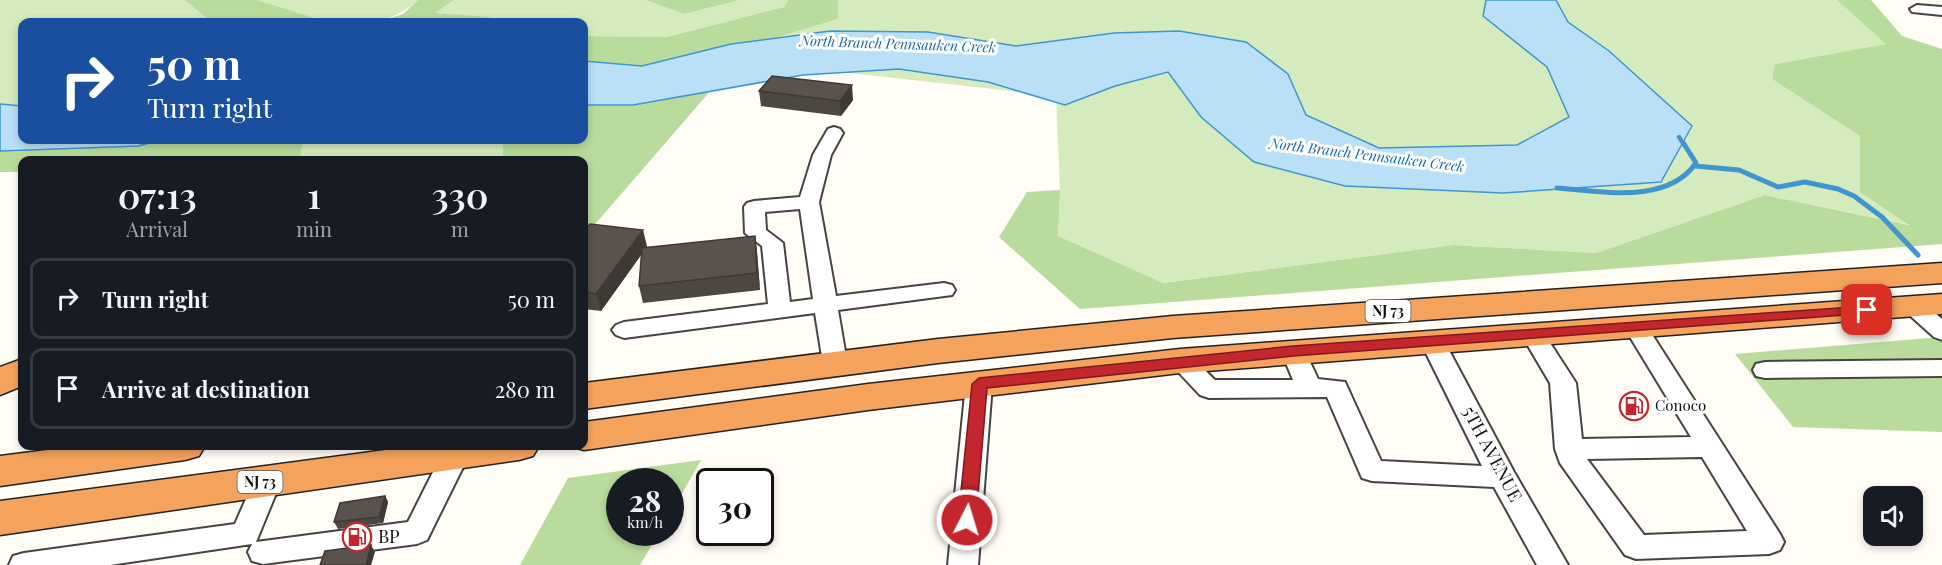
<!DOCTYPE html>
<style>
:root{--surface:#171b24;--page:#20242c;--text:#f1f3f6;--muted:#9ea1a6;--line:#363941}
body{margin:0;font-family:"Playfair Display",serif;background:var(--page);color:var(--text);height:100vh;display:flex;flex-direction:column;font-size:22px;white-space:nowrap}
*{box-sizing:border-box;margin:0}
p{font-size:20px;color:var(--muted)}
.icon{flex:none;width:33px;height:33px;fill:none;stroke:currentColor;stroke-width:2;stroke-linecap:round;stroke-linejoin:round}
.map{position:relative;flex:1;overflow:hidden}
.drawer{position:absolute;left:18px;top:156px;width:570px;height:294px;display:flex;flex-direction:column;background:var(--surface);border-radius:12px;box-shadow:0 3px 9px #0003}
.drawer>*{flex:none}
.guide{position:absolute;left:18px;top:18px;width:570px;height:126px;border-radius:12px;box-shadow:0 3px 9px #0003;background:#1a4fa0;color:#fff;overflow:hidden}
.fabs{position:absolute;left:1863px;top:486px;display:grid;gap:12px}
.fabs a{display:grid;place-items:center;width:60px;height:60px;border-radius:12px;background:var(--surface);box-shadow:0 3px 9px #0003;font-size:30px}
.speed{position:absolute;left:606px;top:468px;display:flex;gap:12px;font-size:30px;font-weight:700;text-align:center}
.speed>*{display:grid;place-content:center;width:78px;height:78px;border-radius:50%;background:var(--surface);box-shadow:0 3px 9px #0003;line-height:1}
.speed small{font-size:15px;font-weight:400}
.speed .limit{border:3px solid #111;border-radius:9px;background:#fff;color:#111}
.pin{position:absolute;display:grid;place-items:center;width:51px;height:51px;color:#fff;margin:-26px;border-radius:12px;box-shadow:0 3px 9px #0006}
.me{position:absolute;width:66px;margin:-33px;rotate:5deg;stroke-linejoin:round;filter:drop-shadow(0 0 4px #0008)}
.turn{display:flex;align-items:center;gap:21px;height:126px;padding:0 30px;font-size:27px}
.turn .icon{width:78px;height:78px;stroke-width:2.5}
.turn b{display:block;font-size:42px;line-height:51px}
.eta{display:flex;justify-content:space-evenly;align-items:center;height:102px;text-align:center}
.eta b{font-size:36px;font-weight:600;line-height:42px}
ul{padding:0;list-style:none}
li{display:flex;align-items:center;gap:18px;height:81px;margin:0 12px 9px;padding:0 18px;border:3px solid var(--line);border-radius:12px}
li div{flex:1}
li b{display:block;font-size:22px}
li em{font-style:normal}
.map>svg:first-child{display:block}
.green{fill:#d5ebbd}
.forest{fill:#b9dc9c}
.water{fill:#b9e0f7;stroke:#3f96cf;stroke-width:1.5}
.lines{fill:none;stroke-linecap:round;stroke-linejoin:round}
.stream-far1{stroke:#3f96cf;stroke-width:4.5}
.stream{stroke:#3f96cf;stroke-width:5}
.minor-casing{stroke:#444;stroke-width:4}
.highway-casing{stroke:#222;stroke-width:3}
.minor{fill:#fff;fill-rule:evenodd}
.highway{fill:#f5a25d;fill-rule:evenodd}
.wall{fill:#4d4742}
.shaded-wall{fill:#3f3936}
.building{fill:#5a524d;stroke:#3f3936;stroke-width:1.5}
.route{fill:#c4262e;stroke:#7f191e;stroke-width:1.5}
.labels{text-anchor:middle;stroke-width:6;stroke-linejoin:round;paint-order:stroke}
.far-water-label{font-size:14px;font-style:italic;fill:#1768a6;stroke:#fff}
.shield{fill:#fff;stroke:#585858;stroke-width:1.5}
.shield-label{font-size:14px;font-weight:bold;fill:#111}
.poi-label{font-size:15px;fill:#111;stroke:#fff;text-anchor:start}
.near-street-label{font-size:18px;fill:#111;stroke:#fff}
.near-poi-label{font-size:18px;fill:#111;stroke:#fff;text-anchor:start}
</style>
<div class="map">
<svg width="1942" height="565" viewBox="0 0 1942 565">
<rect width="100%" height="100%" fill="#fffdf5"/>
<g class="green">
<path d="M 0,0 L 185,0 L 211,22 L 22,22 L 22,132 L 0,134 Z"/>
<path d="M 257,0 L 418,0 C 371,43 310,17 257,0 Z"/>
<path d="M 454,0 L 645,0 L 684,14 L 740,0 L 788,0 L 784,7 L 665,37 L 584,36 L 584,22 L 488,22 L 489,18 L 434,13 Z"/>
<path d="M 838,0 L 1837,0 L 1887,44 L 1775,64 L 1772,79 L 1860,136 L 1860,192 L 1911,225 L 1765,195 L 1596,253 L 1453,245 L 1162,283 L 1058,236 L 1060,190 L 1056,96 L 841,72 L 770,73 L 712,89 L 775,38 L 838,19 Z"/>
<path d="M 303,140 L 407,140 L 404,144 L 464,140 L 503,140 L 503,160 L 300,160 Z"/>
</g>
<g class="forest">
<path d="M 185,0 L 257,0 L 327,22 L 211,22 Z"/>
<path d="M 418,0 L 454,0 L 435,13 L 490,17 L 488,22 L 379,22 L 403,14 Z"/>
<path d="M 645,0 L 740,0 L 684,14 Z"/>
<path d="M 788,0 L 838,0 L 838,19 L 775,38 L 712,89 L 584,237 L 584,160 L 503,160 L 503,140 L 584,140 L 584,36 L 666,37 L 784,7 Z"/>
<path d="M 1837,0 L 1871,0 L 1902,36 L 1942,49 L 1942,244 L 1080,309 L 999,237 L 1027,192 L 1060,190 L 1058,236 L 1163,283 L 1453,245 L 1596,253 L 1765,195 L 1909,225 L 1860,192 L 1860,136 L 1772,79 L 1775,64 L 1886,44 Z"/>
<path d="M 0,134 L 22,140 L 303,140 L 300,160 L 22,160 L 22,172 L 0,172 Z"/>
<path d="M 1942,337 L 1942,432 L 1793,427 L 1735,354 Z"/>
<path d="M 701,460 L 671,513 L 670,482 L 620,482 L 620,532 L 659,533 L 640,565 L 520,565 L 568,478 Z"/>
</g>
<g class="water">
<path d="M 1486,0 L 1556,0 L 1568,22 L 1609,51 L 1692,126 L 1661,182 L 1503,193 L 1345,186 L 1254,162 L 1201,117 L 1168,72 L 1115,86 L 1065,105 L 988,82 L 899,69 L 803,75 L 633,105 L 584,105 L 584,61 L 642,66 L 731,44 L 830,31 L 928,32 L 1016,46 L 1114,33 L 1179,31 L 1246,42 L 1288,74 L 1306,115 L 1379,148 L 1517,145 L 1569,117 L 1547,67 L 1483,16 Z"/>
<path d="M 0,104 L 22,106 L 22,140 L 161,140 L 138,146 L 0,151 Z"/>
</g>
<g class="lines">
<path class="stream-far1" d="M 1679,137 L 1685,146"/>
<g class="stream">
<path d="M 1695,166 L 1739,170 L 1778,187 L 1805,182 L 1838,189 L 1854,196 L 1882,217 L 1918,255"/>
<path d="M 1557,188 C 1601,191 1667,205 1696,163 L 1684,144"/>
</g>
<g class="minor-casing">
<g id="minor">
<path d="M 1917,5 L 1942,7 L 1942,15 L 1912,12 L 1910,9 Z"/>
<path d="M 834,127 L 840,129 L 843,133 L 831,155 L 819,202 L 836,296 L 944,283 L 952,285 L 955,290 L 952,295 L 838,310 L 847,363 L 844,369 L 835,371 L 826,369 L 823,363 L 815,313 L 624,338 L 616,335 L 612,330 L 616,325 L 624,322 L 768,304 L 762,246 L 745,233 L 744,207 L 747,203 L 754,201 L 800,197 L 813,155 L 828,129 ZM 800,209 L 813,299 L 790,302 L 783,243 L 766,230 L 765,212 Z"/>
<path d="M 1913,299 L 1921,301 L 1942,319 L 1942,340 L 1934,337 L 1905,311 L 1901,306 L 1905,301 Z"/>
<path d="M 1636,319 L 1644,322 L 1780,534 L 1784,542 L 1780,550 L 1769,554 L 1636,559 L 1625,555 L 1560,463 L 1555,449 L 1550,383 L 1521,334 L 1525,329 L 1533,326 L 1541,329 L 1576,383 L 1582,439 L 1691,437 L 1624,327 L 1628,322 ZM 1702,457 L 1747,531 L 1644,535 L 1587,459 Z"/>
<path d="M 1432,333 L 1441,335 L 1444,341 L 1514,472 L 1568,565 L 1537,565 L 1494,487 L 1372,481 L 1362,478 L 1327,397 L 1209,398 L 1200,395 L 1168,361 L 1171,355 C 1191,350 1202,368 1215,380 L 1293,380 L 1281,351 L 1284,345 L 1293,343 L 1302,345 L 1318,379 L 1345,382 L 1381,461 L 1482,466 L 1420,341 L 1423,335 Z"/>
<path d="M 1942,360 L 1942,376 L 1765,378 L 1756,376 L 1753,370 L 1756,364 L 1765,362 Z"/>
<path d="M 979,375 L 988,378 L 992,384 L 978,565 L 948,565 L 966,384 L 970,378 Z"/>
<path d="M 457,446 L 465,448 L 469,455 L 427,540 L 417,544 L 263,564 L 252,561 L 248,552 L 252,544 L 110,565 L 9,565 L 13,556 L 24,553 L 235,524 L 257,474 L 267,471 L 277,474 L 281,481 L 256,542 L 408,522 L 445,448 Z"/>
</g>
</g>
<g class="highway-casing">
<g id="highway">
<path d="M 1942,263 L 1942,283 L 1173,338 L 938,363 L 584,409 L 584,383 L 938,339 L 1173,316 Z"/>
<path d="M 1942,294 L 1942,314 L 1180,373 L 868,410 L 584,450 L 570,446 L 584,446 L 584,422 L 868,384 L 1180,349 Z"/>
<path d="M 22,359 L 22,386 L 0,395 L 0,367 Z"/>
<path d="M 79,446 L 205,446 L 199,456 L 185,460 L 0,486 L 0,456 Z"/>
<path d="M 416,446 L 539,446 L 533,456 L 519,460 L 0,535 L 0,501 Z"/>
</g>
</g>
<use href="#minor" class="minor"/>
<use href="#highway" class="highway"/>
</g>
<g class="wall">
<path d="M 759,91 L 853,100 L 841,116 L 761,106 Z"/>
<path d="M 584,232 L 647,246 L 646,248 L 755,236 L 757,252 L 760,290 L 643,303 L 639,286 L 642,254 L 601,311 L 584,309 Z"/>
<path d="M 385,496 L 388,502 L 383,523 L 338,529 L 334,522 Z"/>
</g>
<g class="shaded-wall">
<path d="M 852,85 L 853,100 L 841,116 L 840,101 Z"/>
<path d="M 643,230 L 647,246 L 601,311 L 596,294 Z"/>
<path d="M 755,236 L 757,252 L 760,290 L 757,273 Z"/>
<path d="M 385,496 L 388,502 L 383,523 L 379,517 Z"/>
<path d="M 371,545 L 375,552 L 371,565 L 366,565 Z"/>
</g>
<g class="building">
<path d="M 772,76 L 852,85 L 840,101 L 759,91 Z"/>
<path d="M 590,224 L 643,230 L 596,294 L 584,292 L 584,232 Z"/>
<path d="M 755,236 L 757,273 L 639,286 L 642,248 Z"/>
<path d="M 385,496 L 379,517 L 334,522 L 340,503 Z"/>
<path d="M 371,545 L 366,565 L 320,565 L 325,551 Z"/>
</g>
<path class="route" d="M 1867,306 L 1874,310 L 1872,313 L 1293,356 L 987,388 L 976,520 L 973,524 L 967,526 L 961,524 L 958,520 L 972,384 L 979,378 L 1293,346 Z"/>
<defs>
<g id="fuel-ring" transform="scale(1.5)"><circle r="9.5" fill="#fff" stroke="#c4262e" stroke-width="1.5"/><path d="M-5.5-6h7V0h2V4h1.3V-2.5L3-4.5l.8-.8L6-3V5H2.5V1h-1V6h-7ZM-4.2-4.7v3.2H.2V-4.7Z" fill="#c4262e"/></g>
</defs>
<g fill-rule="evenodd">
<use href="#fuel-ring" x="1634" y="406"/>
<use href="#fuel-ring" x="357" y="537"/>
</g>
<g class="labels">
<g class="far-water-label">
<text transform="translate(898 44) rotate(2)" y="5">North Branch Pennsauken Creek</text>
<text transform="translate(1367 155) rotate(7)" y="5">North Branch Pennsauken Creek</text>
</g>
<g class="shield">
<rect x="1365.5" y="300" width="45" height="22" rx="4.5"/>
<rect x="237.5" y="471" width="45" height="22" rx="4.5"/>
</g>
<g class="shield-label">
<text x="1388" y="316">NJ 73</text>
<text x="260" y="487">NJ 73</text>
</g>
<g class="poi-label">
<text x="1655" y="411">Conoco</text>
</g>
<g class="near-street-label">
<text transform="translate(1492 454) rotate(62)" y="6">5TH AVENUE</text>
</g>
<g class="near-poi-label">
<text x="378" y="543">BP</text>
</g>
</g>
</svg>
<div class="fabs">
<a><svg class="icon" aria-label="sound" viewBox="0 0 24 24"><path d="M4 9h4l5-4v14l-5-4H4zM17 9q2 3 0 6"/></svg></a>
</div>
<div class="speed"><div>28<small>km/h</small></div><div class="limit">30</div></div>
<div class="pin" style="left:1867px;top:310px;background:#d93025"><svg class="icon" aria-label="arrive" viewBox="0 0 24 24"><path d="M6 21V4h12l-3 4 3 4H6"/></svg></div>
<svg class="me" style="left:967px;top:520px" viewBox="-20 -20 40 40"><circle r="17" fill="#c4262e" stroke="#fff" stroke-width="3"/><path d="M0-11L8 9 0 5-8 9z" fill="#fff"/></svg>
<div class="guide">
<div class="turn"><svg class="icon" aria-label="right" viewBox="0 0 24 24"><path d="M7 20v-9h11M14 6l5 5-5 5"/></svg><div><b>50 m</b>Turn right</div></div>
</div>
<section class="drawer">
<div class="eta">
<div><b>07:13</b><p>Arrival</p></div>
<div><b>1</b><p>min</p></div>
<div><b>330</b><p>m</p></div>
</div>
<ul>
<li><svg class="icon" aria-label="right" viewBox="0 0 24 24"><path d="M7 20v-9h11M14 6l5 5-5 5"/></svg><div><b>Turn right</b></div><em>50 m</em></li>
<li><svg class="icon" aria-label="arrive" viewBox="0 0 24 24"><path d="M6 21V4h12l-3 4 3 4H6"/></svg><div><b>Arrive at destination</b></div><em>280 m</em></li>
</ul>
</section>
</div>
